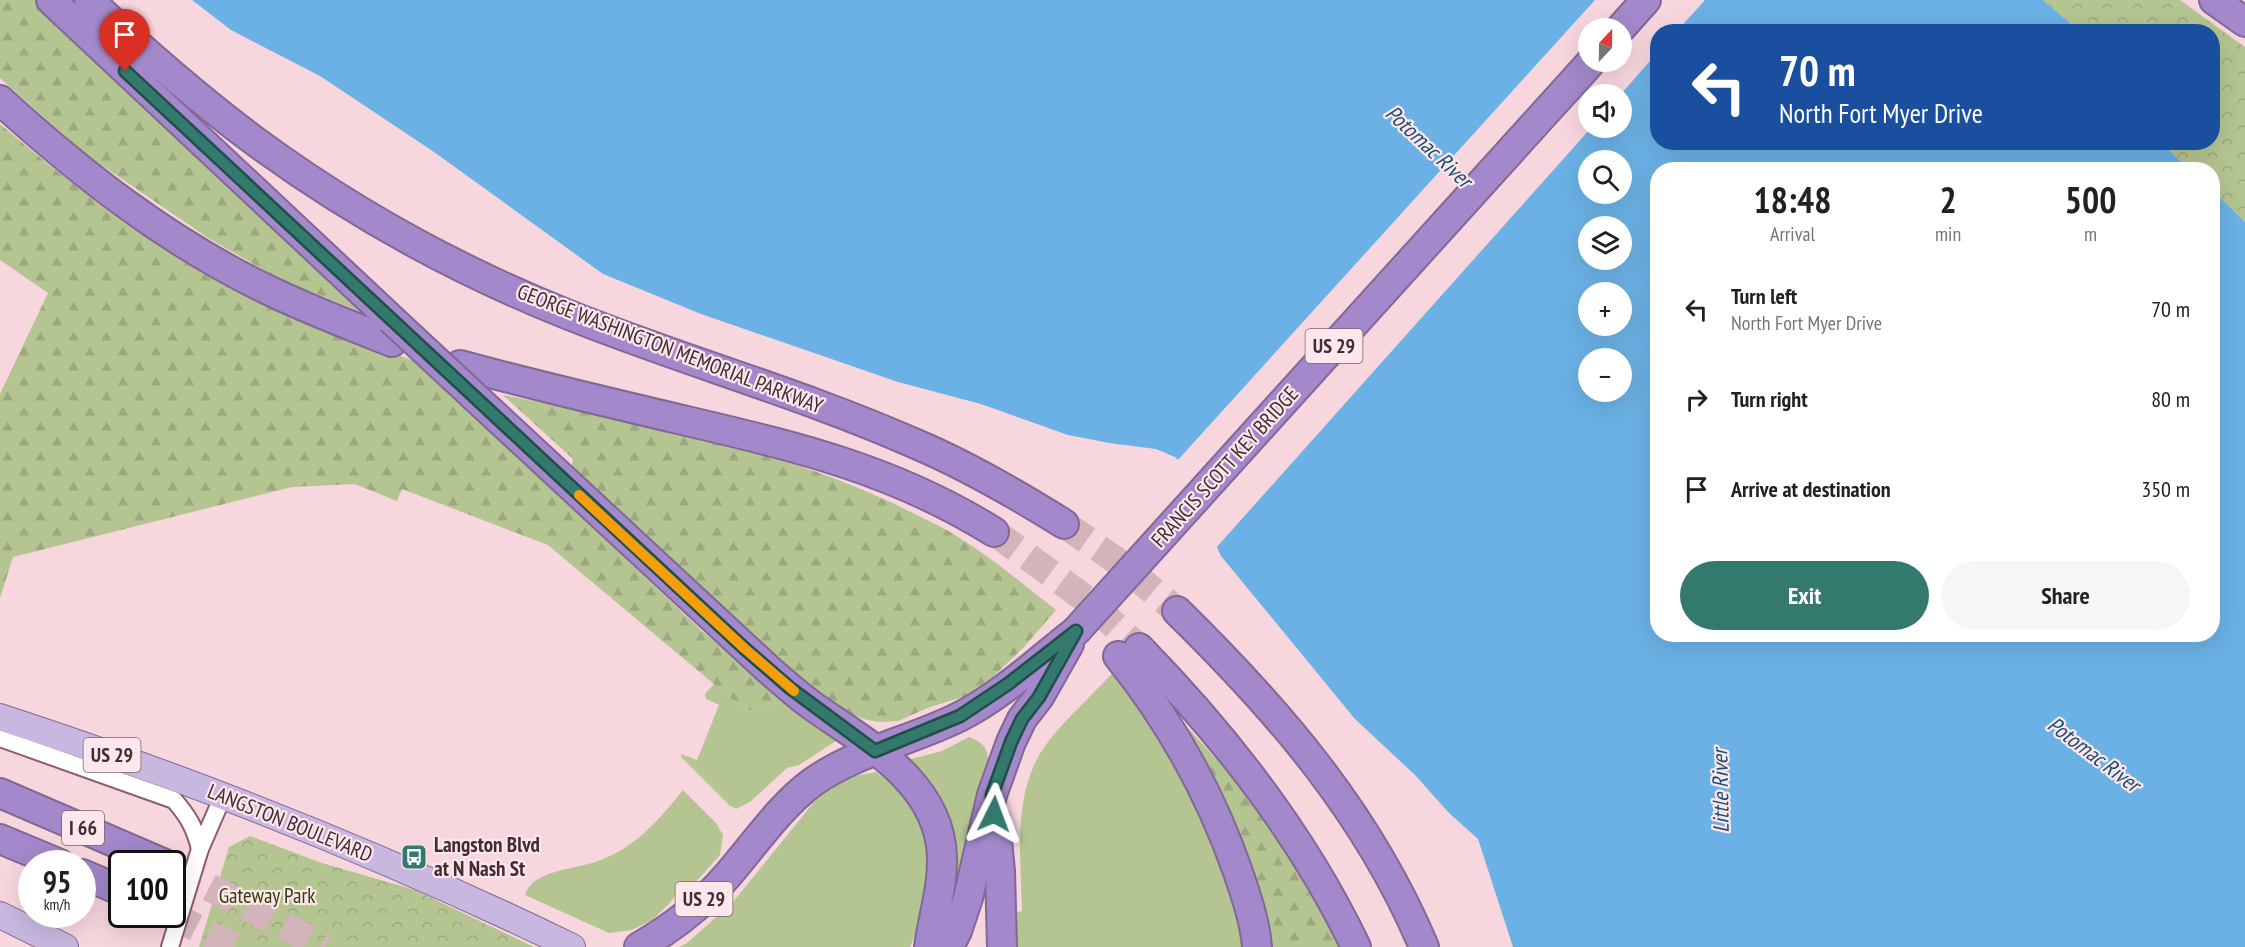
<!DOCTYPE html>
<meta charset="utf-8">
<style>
:root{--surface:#fff;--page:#f6f6f6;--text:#202124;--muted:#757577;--accent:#33796e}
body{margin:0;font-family:"PT Sans Narrow",sans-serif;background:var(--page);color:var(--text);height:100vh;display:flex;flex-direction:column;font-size:22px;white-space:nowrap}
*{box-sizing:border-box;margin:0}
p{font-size:20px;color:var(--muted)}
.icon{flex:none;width:33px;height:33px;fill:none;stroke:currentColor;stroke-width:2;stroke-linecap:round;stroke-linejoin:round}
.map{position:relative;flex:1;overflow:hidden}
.side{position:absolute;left:1650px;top:162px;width:570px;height:480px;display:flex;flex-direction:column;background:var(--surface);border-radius:24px;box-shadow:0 6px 24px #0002}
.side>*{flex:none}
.top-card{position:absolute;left:1650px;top:24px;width:570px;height:126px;border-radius:24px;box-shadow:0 6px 24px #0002;background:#1a4fa0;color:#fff;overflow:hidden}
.needle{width:39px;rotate:22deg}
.fabs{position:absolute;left:1578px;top:18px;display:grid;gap:12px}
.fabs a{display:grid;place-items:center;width:54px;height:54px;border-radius:50%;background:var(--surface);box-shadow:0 6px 24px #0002;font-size:30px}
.speed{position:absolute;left:18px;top:850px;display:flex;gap:12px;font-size:30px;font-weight:700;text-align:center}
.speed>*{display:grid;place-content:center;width:78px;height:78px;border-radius:50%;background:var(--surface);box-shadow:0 6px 24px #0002;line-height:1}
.speed small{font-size:15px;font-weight:400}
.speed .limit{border:3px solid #111;border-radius:9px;background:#fff;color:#111}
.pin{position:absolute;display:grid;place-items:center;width:51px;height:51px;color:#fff;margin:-62px -26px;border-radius:50% 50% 50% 0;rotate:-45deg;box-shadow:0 0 6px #0007}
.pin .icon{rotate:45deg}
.me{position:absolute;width:66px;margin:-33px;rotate:3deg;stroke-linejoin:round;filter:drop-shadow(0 0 4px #0008)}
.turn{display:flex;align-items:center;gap:21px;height:126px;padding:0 30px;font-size:27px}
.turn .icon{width:78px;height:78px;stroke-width:2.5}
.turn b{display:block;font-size:42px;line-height:51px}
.eta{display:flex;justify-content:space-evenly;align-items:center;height:102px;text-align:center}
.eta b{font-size:36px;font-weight:700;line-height:42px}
.action{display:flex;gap:12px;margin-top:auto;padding:12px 30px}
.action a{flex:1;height:69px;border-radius:36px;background:var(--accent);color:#fff;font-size:24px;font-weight:700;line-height:69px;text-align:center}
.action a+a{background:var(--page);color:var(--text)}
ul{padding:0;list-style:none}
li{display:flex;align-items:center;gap:18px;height:90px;padding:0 30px}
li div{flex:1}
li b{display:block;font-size:22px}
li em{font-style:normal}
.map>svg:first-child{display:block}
.grass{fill:#b4c591}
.forest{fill:url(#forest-firs)}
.park{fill:url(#park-crowns)}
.water{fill:#6bb1e5;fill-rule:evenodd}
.pier{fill:#f8d6de;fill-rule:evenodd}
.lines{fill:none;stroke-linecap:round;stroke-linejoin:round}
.highway-tunnel{stroke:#d3b4bb;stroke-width:28;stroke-dasharray:28 14;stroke-linecap:butt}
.street-casing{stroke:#8d5e6a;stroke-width:20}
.primary-casing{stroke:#816895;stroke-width:28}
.highway-casing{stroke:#816895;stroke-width:32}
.street{stroke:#fff;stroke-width:16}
.primary{stroke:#c8b8e0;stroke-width:26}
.highway{stroke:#a388cb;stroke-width:28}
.highway-bridge-casing{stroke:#816895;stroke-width:32;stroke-linecap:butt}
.highway-bridge{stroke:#a388cb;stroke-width:28}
.route-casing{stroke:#214f48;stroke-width:15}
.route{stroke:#33796e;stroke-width:10}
.slow{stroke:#f59e0b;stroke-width:10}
.labels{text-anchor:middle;stroke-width:4.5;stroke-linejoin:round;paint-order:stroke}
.shield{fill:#fee7ec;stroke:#7a6469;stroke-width:1.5}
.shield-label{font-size:20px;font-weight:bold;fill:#412c31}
.street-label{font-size:21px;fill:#412c31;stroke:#fee7ec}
.poi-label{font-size:21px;font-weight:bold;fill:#412c31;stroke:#fee7ec;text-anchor:start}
.park-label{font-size:21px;fill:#334005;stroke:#fee7ec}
.water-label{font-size:22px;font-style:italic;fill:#1b4f72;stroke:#fee7ec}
</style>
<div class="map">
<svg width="2245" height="947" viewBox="0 0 2245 947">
<defs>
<pattern id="forest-firs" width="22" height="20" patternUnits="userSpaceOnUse" patternTransform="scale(1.5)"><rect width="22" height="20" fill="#b4c591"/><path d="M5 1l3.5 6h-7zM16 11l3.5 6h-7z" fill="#9ca97e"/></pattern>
<pattern id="park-crowns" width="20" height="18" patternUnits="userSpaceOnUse" patternTransform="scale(1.5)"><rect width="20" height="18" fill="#b4c591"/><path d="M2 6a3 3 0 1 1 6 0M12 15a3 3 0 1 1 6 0" fill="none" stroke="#9ca97e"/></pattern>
</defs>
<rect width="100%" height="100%" fill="#f8d6de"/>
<g class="grass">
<path d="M 1117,668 L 1220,840 L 1250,947 L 1011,947 L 1012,914 L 1022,911 C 1021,855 1011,790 1048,742 C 1069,715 1095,693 1117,668 Z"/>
<path d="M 714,684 L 746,711 L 787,701 L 832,734 L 836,741 L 799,765 L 787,768 L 750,802 L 736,809 L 729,805 L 681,757 L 681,754 L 697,760 L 719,705 L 706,699 L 705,694 Z"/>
<path d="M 969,737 C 982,742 989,748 988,763 L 955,883 C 956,866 957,848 953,832 C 948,807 933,774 909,764 L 911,759 L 942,751 Z"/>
<path d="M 876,772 L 897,788 L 913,810 L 931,847 L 922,917 L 910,947 L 679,947 L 687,943 L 733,902 L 814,802 L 835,786 L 854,776 Z"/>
<path d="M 683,790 L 716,823 L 723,835 L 720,855 L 695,883 L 680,889 L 668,905 L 652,920 L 632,930 L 609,933 L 525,895 C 532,870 577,869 598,861 C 635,848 659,820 683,790 Z"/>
</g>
<g class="forest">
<path d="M 0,0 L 37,0 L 368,315 L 278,278 L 208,238 L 84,153 L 0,78 Z"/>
<path d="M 0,124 L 49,165 L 117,218 L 192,265 L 255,298 L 344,335 L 425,365 L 477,418 L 702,631 L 787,701 L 746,711 L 548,545 L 402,489 L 397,501 L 355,484 L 292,487 L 13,557 L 0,598 L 0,394 L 48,293 L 0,260 Z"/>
<path d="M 503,395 C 641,422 782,448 909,511 C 922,518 937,524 950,532 C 987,554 1022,583 1056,610 L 1024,647 L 993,677 L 969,695 L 930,707 L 898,721 L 881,722 L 867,720 L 837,709 L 772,658 L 571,473 L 573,459 Z"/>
<path d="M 1189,729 L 1246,792 L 1290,851 L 1344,947 L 1266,947 L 1236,833 Z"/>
</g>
<g class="park">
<path d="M 2043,0 L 2180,0 L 2245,47 L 2245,222 L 2213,191 L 2212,170 L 2189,169 L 2161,143 L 2212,142 L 2212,32 L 2079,31 Z"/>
<path d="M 250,836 L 322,863 L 415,890 L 534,947 L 199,947 L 229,847 Z"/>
</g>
<path class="water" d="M 192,0 L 2043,0 L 2079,31 L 1658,32 L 1658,142 L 2161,143 L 2189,169 L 1658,170 L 1658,634 L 2212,634 L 2213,191 L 2245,222 L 2245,947 L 1513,947 L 1478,839 L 1449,813 L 1415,775 L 1355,719 L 1221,556 L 1209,530 L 1190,472 L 1175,457 L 1156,449 L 1109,443 L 1068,435 L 981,404 L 898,382 L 701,314 L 603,274 L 434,152 L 320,76 L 231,30 ZM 1588,28 L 1622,28 L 1622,62 L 1588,62 ZM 1588,94 L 1622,94 L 1622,128 L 1588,128 ZM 1588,160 L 1622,160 L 1622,194 L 1588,194 ZM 1588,226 L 1622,226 L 1622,260 L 1588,260 ZM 1588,292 L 1622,292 L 1622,326 L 1588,326 ZM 1588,358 L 1622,358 L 1622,392 L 1588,392 Z"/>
<path class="pier" d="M 1595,0 L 1705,0 L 1677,31 L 1658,32 L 1657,53 L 1621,94 L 1588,94 L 1588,128 L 1591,128 L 1215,549 L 1206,531 L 1201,502 L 1187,474 L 1176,462 ZM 1588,28 L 1622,28 L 1622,62 L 1588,62 Z"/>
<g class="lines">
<g class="highway-tunnel">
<path d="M 1064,524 L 1121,564 L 1177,611"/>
<path d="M 994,532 L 1087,600 L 1139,648"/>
<path d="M 172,868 L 325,947"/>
<path d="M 171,915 L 235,947"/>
</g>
<g class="street-casing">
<g id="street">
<path d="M 0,738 L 174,800 C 188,816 195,828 200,849"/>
<path d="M 170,947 L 200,849 L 223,796"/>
</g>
</g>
<g class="primary-casing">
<g id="primary">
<path d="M 0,717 C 196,781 387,857 572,947"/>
<path d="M 0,915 L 65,947"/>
</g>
</g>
<g class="highway-casing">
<g id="highway">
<path d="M 51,0 L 391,319"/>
<path d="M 89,0 C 142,50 197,98 256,142 C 350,211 455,269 564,313 C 680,360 801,393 916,444 C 968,466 1016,494 1064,524"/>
<path d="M 2214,0 L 2245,22"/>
<path d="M 1621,28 L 1646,0"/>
<path d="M 0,100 C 81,174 167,241 266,289 C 307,309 349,325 392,342"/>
<path d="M 460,365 C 537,386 614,404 691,422 C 802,448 896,471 994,532"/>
<path d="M 477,399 L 768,669 C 783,682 797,695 814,707 C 867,744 940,783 942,857 C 943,887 933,917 929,947"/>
<path d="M 1177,611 C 1279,711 1368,814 1424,947"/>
<path d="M 1139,648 C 1225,736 1303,836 1356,947"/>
<path d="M 1118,656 C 1171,722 1210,792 1238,872 C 1246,896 1255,921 1257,947"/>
<path d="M 0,793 L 165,864"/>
<path d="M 995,820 L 1000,871 L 1002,947"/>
<path d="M 0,839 L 60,864"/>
<path d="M 82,874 L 122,891"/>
<path d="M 639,947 C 672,928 702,905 727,876 C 755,844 779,807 813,782 C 857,751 911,741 959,717 C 1001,696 1039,660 1076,631"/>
<path d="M 949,947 L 957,931 L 968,898 L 992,795 L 1011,742 L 1022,719 L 1039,697 L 1069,644"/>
</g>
</g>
<use href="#street" class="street"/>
<use href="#primary" class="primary"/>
<use href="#highway" class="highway"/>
<g class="highway-bridge-casing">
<g id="highway-bridge">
<path d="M 391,319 L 477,399"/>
<path d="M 1076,631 L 1591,62"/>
</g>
</g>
<use href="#highway-bridge" class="highway-bridge"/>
</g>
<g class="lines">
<g class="route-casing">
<path id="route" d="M 125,71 L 744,648 L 790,688 L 875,751 L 960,716 L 1008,684 L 1076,631 L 1039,697 L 1022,719 L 1011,742 L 992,795 L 994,814"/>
</g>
<use href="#route" class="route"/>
<path class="slow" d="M 579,495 L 744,648 L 794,691"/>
</g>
<defs>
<g id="bus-square" transform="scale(1.35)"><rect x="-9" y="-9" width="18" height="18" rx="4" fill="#33796e" stroke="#fee7ec"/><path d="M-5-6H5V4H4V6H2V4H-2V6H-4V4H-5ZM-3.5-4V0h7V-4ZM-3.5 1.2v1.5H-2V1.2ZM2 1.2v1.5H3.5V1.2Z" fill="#fff"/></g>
</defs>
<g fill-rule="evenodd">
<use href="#bus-square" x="414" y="857"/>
</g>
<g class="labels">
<g class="shield">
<rect x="1305.5" y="329" width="57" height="34" rx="4.5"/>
<rect x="83.5" y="738" width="57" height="34" rx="4.5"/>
<rect x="62" y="811" width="42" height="34" rx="4.5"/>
<rect x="675.5" y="882" width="57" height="34" rx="4.5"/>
</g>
<g class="shield-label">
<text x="1334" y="353">US 29</text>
<text x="112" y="762">US 29</text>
<text x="83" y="835">I 66</text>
<text x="704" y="906">US 29</text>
</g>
<g class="street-label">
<text transform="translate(670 349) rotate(21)" y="7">GEORGE WASHINGTON MEMORIAL PARKWAY</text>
<text transform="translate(1225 467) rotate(-48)" y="7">FRANCIS SCOTT KEY BRIDGE</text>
<text transform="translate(290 823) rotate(22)" y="7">LANGSTON BOULEVARD</text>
</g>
<g class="poi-label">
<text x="434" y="852">Langston Blvd<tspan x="434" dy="24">at N Nash St</tspan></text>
</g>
<g class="park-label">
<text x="267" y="903">Gateway Park</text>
</g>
<g class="water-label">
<text transform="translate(1429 146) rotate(43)" y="8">Potomac River</text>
<text transform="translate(2094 754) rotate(37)" y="8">Potomac River</text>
<text transform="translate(1720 791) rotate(-91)" y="8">Little River</text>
</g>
</g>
</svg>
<div class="fabs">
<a><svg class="needle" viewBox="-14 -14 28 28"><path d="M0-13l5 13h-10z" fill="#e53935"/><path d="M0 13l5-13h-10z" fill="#757577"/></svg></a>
<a><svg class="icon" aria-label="sound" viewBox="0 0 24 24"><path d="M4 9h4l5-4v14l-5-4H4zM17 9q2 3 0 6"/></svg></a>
<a><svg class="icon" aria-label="search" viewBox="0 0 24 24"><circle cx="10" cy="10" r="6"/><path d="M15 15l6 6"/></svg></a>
<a><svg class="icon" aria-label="layers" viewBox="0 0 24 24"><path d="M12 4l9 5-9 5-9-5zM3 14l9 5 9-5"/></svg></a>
<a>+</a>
<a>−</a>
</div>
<div class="speed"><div>95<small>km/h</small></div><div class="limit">100</div></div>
<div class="pin" style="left:125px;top:71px;background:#d93025"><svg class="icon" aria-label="arrive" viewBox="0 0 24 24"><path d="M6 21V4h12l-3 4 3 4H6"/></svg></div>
<svg class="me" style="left:994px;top:814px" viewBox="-20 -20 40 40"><path d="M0-17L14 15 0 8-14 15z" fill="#33796e" stroke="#fff" stroke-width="4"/></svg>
<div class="top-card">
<div class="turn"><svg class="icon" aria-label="left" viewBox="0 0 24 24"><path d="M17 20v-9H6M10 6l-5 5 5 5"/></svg><div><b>70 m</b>North Fort Myer Drive</div></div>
</div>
<section class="side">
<div class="eta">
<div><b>18:48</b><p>Arrival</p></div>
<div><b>2</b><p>min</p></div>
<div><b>500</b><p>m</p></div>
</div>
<ul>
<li><svg class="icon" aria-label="left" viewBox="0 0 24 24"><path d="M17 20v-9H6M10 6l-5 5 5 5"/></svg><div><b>Turn left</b><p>North Fort Myer Drive</p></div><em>70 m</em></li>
<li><svg class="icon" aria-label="right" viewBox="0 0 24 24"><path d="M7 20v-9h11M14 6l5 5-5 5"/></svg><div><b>Turn right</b></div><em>80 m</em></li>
<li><svg class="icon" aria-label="arrive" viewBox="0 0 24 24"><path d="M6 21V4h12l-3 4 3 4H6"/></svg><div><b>Arrive at destination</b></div><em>350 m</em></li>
</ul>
<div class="action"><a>Exit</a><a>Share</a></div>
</section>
</div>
